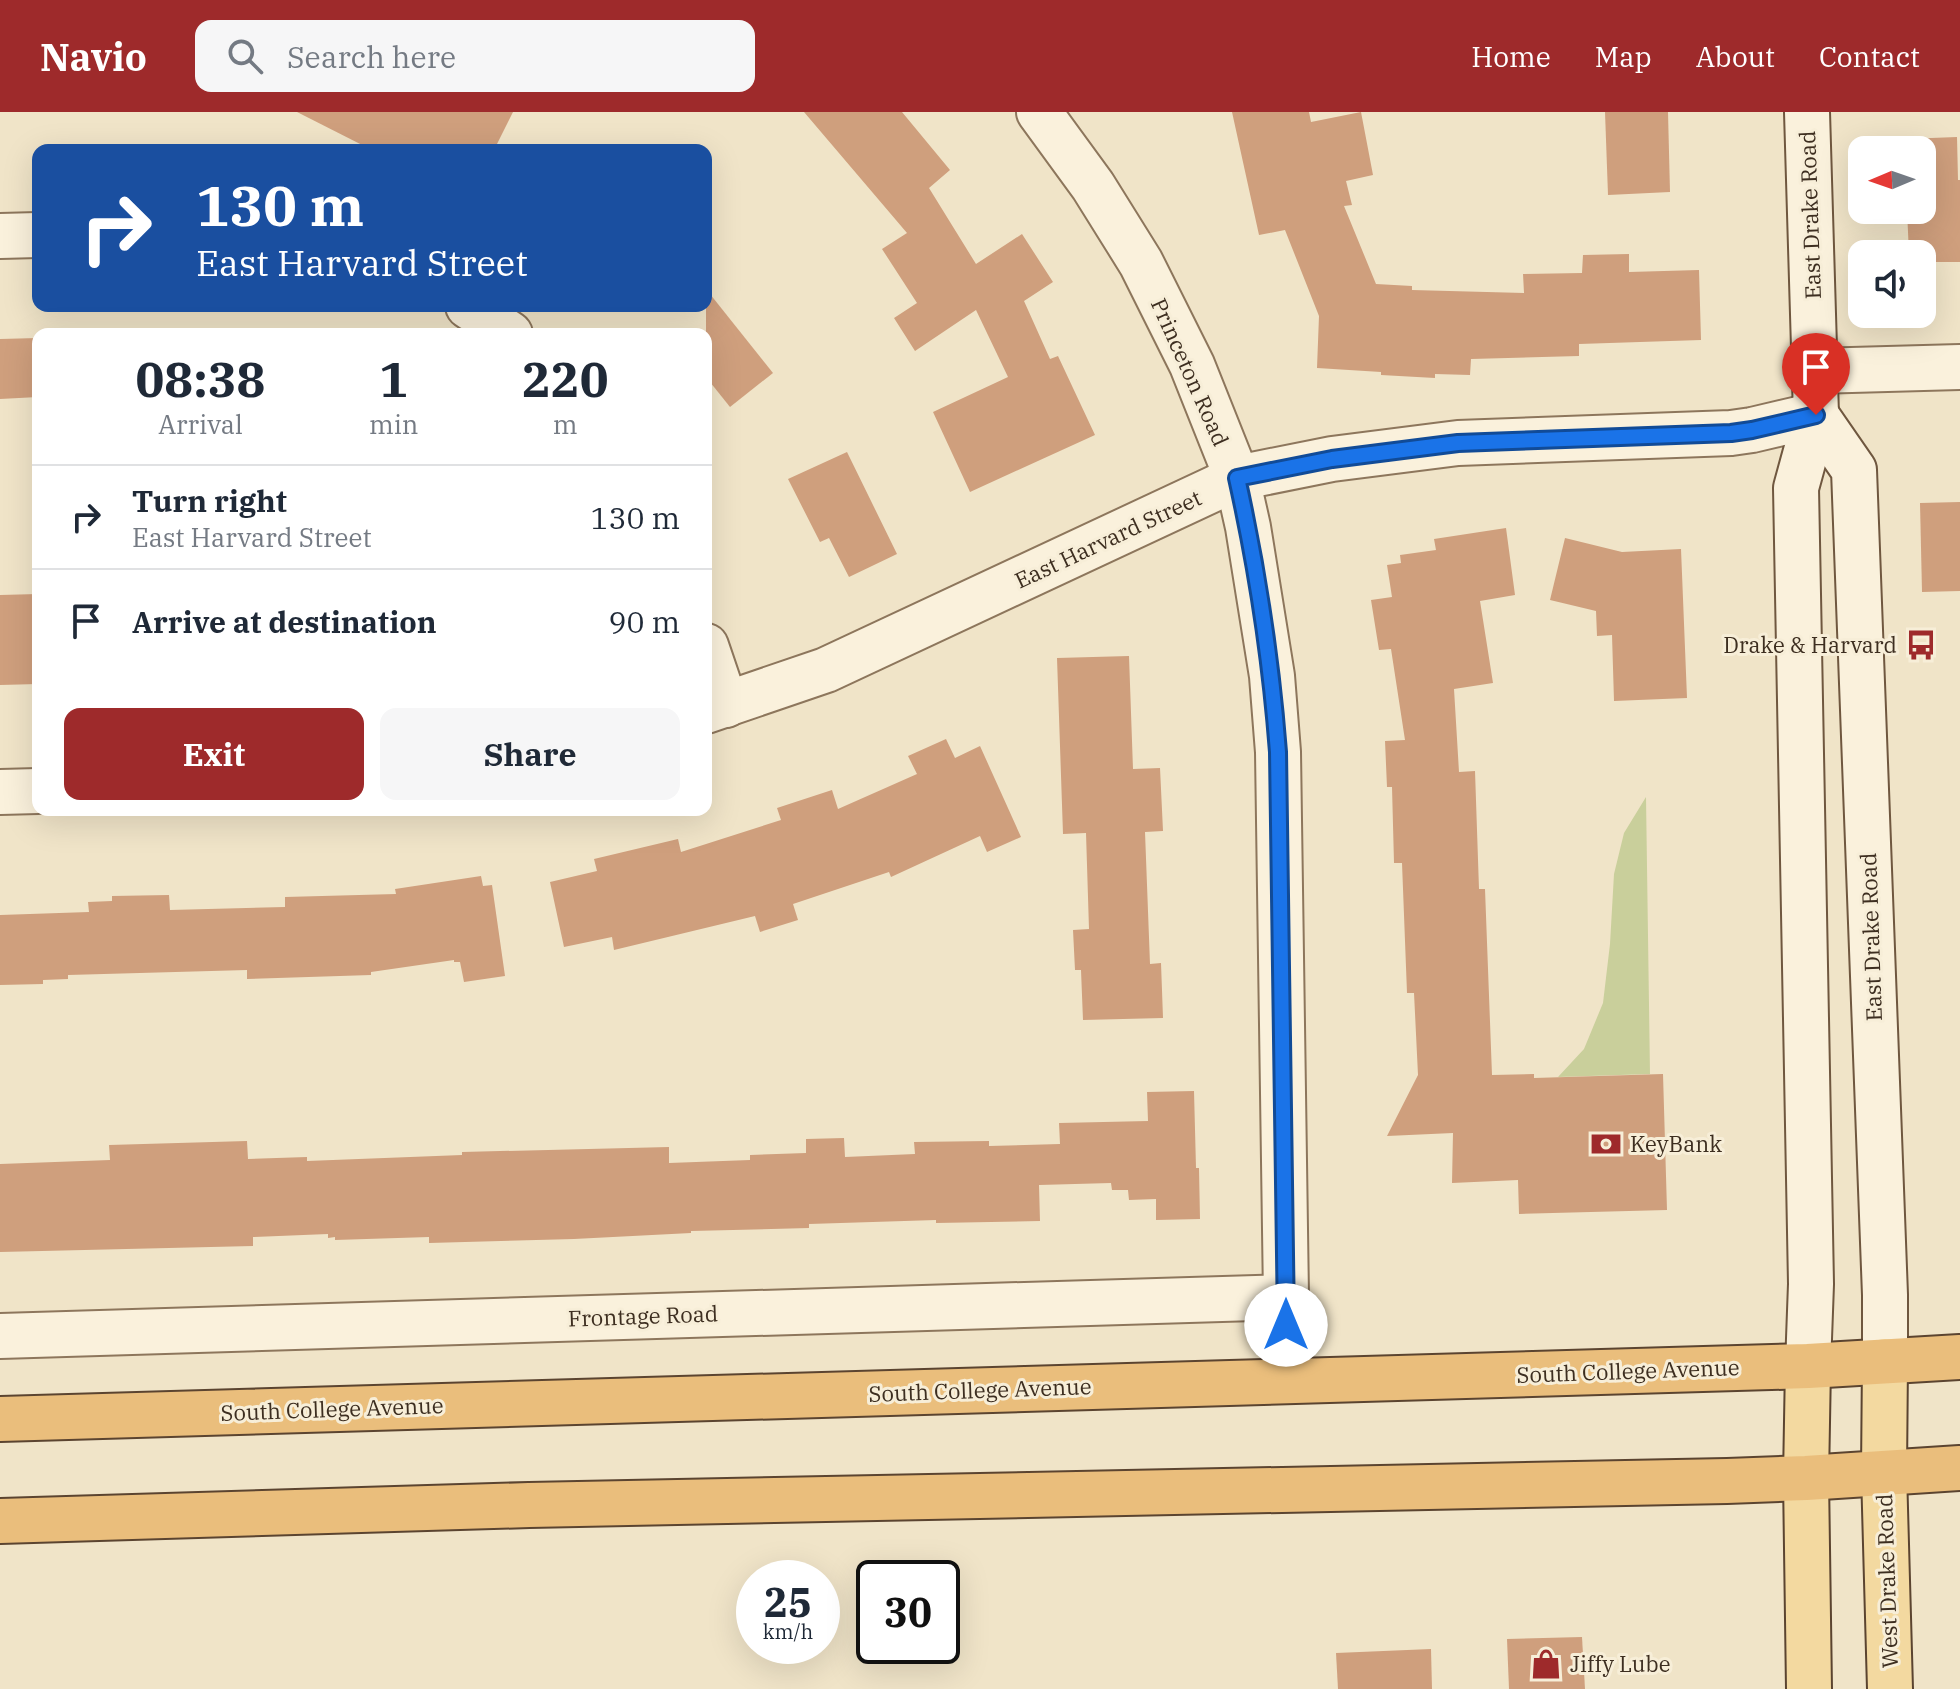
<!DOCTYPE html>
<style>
:root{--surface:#fff;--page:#f6f6f7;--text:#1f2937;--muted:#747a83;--line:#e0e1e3;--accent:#9e2a2b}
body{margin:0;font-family:"IBM Plex Serif",serif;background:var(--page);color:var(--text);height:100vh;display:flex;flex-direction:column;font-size:30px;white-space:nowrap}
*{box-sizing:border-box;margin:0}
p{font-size:26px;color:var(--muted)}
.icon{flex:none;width:44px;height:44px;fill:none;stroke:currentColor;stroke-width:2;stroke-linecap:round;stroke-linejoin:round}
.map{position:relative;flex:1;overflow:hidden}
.drawer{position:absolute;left:32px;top:216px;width:680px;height:488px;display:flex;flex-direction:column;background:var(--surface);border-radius:16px;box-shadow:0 8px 32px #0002}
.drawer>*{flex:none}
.hud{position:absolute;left:32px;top:32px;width:680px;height:168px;border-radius:16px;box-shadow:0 8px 32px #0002;background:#1a4fa0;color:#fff;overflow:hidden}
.needle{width:52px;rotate:268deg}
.controls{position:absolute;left:1848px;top:24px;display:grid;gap:16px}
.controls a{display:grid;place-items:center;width:88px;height:88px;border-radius:16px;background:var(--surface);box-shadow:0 8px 32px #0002;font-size:40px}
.speed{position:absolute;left:736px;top:1448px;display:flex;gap:16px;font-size:40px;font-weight:700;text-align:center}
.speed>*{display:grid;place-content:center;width:104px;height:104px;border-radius:50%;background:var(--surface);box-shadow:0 8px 32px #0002;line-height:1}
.speed small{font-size:20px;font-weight:400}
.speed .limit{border:4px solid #111;border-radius:12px;background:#fff;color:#111}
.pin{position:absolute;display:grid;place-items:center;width:68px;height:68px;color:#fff;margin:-82px -34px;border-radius:50% 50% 50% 0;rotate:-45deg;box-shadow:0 0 8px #0007}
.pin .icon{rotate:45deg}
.me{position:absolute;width:88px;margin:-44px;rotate:0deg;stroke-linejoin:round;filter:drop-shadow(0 0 6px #0008)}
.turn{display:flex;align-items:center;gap:28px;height:168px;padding:0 32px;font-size:36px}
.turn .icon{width:104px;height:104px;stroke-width:2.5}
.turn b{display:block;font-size:56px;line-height:68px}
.eta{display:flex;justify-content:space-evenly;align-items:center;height:136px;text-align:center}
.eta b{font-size:48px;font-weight:700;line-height:56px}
.button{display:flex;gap:16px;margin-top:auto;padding:16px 32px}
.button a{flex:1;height:92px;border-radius:16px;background:var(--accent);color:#fff;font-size:32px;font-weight:700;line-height:92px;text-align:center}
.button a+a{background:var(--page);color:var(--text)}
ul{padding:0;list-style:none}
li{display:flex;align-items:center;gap:24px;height:104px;padding:0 32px;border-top:2px solid var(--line)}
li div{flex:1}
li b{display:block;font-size:30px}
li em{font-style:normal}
header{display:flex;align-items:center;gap:48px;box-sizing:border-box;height:112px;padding:0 40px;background:var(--accent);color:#fff}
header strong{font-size:38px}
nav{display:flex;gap:44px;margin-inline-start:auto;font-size:28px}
.search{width:560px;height:72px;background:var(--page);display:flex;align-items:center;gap:20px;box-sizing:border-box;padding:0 28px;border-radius:16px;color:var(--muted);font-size:30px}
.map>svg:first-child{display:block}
.green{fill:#c9cf9b}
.building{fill:#cf9f7d}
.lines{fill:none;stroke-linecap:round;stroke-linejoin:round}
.minor-casing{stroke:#8d765c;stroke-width:48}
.secondary-casing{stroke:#6f573f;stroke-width:48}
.primary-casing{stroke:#5b4430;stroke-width:48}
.trunk-casing{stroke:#5b4430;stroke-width:48}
.minor{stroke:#faf1dc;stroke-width:44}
.secondary{stroke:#faf1dc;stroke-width:44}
.primary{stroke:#f3d9a0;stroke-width:44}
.trunk{stroke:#eabe7c;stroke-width:44}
.route-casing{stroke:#114b97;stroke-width:20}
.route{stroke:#1a73e8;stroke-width:14}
.labels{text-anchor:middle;stroke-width:6;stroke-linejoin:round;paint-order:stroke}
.street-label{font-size:22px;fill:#3d2e20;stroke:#f7eed8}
.poi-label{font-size:22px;fill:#3d2e20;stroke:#f7eed8;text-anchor:start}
</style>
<header>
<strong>Navio</strong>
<div class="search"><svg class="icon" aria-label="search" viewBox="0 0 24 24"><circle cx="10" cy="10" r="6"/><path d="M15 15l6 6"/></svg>Search here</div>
<nav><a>Home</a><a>Map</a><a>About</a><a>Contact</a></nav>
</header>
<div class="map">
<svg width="1960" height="1577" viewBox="0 0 1960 1577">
<rect width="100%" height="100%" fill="#f0e4c8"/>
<path class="green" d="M 1646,685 L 1650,962 L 1558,965 L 1584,937 L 1603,891 L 1610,832 L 1614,762 L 1624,721 Z"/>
<g class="building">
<path d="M 297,0 L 513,0 L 494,38 L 372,38 Z"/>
<path d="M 804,0 L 902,0 L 950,58 L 929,76 L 976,152 L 1022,122 L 1053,170 L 1024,189 L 1050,247 L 1058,244 L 1095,323 L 970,380 L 933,300 L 1008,265 L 976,198 L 915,239 L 894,206 L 917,191 L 882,137 L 907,121 Z"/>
<path d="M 1232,0 L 1309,0 L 1311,10 L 1361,0 L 1373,63 L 1346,69 L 1352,93 L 1344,94 L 1376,172 L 1412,174 L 1412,178 L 1524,181 L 1523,162 L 1582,161 L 1583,143 L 1629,142 L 1629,160 L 1699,158 L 1701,228 L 1579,232 L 1579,244 L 1471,247 L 1470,263 L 1435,262 L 1435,266 L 1381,263 L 1381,260 L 1317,256 L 1319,204 L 1285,118 L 1259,123 Z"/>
<path d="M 1605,0 L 1668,0 L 1670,80 L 1608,83 Z"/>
<path d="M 1957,25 L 1958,68 L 1960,68 L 1960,150 L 1922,150 L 1922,142 L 1909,142 L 1907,98 L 1922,98 L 1922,38 L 1905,38 L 1905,27 Z"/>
<path d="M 706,177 L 773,261 L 730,295 L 706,265 Z"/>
<path d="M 38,226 L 38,285 L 0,287 L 0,227 Z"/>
<path d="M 847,340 L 897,442 L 849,465 L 829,426 L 820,430 L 788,367 Z"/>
<path d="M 1960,390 L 1960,479 L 1922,480 L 1920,391 Z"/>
<path d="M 1506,416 L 1515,483 L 1480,489 L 1493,571 L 1454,577 L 1459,660 L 1475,659 L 1479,777 L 1485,777 L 1492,963 L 1534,962 L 1534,966 L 1663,962 L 1667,1098 L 1519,1102 L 1518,1068 L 1452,1071 L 1453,1021 L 1387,1024 L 1418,963 L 1414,881 L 1407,881 L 1402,751 L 1394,751 L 1392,675 L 1387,675 L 1385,629 L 1405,628 L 1391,537 L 1379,538 L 1371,488 L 1392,485 L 1387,453 L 1401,451 L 1400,443 L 1436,438 L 1434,427 Z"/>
<path d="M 1565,426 L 1622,440 L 1681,437 L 1687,586 L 1614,589 L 1612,523 L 1597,524 L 1596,499 L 1550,488 Z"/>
<path d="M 38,482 L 38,572 L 0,573 L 0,483 Z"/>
<path d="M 1129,544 L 1133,657 L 1160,656 L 1163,719 L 1145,720 L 1150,852 L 1161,851 L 1163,906 L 1083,908 L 1081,858 L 1075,858 L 1073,818 L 1089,817 L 1086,721 L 1063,722 L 1057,546 Z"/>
<path d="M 946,627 L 955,646 L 980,634 L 1021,725 L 987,740 L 980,724 L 891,765 L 889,760 L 793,792 L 798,808 L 760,820 L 755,804 L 614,838 L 612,825 L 564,835 L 550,770 L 597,759 L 594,747 L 678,727 L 681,740 L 781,708 L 777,696 L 832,678 L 838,697 L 917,662 L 908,644 Z"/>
<path d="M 481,764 L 483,774 L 492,773 L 505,864 L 464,870 L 460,850 L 454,850 L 454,848 L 371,860 L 371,863 L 247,867 L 247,858 L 68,863 L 68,867 L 43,868 L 43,872 L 0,873 L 0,803 L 89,800 L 88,790 L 112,789 L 112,784 L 169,783 L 170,798 L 285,795 L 285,785 L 396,782 L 395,777 Z"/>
<path d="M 1194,979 L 1196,1056 L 1199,1056 L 1200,1107 L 1156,1108 L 1156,1087 L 1129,1088 L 1128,1078 L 1112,1078 L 1111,1071 L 1039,1073 L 1040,1109 L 936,1111 L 936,1108 L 809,1112 L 809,1116 L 691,1119 L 691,1121 L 574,1127 L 429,1131 L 429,1125 L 335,1128 L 335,1125 L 328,1126 L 328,1122 L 253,1125 L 253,1134 L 0,1140 L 0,1052 L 110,1048 L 109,1033 L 247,1029 L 248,1047 L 307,1045 L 307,1049 L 462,1043 L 462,1040 L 669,1035 L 669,1051 L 750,1048 L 750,1043 L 806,1041 L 806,1027 L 844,1026 L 845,1045 L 915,1042 L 914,1030 L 989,1029 L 989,1034 L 1060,1032 L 1059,1011 L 1148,1009 L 1147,980 Z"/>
<path d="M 1582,1525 L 1585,1577 L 1509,1577 L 1507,1527 Z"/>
<path d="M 1431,1537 L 1432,1577 L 1338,1577 L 1336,1541 Z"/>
</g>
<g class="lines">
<g class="minor-casing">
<g id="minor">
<path d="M 1039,0 L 1093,74 L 1141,151 L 1192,253 L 1237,366 L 1248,415 L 1272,564 L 1278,640 L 1286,1185 L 1285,1269"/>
<path d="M 0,124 L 38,123"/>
<path d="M 468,194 L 510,222"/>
<path d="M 1815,259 L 1960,255"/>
<path d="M 706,534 L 726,593"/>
<path d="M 706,599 L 826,558 L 1237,366 L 1332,347 L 1458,331 L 1731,321 L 1752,318 L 1816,303"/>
<path d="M 0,680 L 38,679"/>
<path d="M 0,1224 L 1286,1185"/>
</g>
</g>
<g class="secondary-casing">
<g id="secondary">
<path d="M 1807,0 L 1816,303 L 1796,376 L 1811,1172 L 1808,1254"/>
<path d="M 1816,303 L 1854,358 L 1885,1183 L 1885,1249"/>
</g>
</g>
<g class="primary-casing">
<g id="primary">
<path d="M 1885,1249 L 1884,1360 L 1890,1577"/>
<path d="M 1808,1254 L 1806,1366 L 1809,1577"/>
</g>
</g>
<g class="trunk-casing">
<g id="trunk">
<path d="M 0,1307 L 1808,1254 L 1960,1245"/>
<path d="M 0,1409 L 529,1393 L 1727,1369 L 1806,1366 L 1960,1356"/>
</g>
</g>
<use href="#minor" class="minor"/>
<use href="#secondary" class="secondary"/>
<use href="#primary" class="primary"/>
<use href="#trunk" class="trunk"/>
</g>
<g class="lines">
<g class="route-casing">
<path id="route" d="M 1286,1213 L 1278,640 C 1271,548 1257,456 1237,366 L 1332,347 L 1458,331 L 1731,321 L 1752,318 L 1816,303"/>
</g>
<use href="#route" class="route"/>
</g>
<defs>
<g id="bus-bare" transform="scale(2.4)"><path d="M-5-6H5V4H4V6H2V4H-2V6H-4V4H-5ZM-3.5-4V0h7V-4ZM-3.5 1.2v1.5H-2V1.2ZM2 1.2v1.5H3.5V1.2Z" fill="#9e2a2b" stroke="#f7eed8" stroke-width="2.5" paint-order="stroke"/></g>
<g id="bank-bare" transform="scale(2.4)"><path d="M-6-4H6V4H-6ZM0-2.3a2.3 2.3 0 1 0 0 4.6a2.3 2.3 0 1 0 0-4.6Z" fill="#9e2a2b" stroke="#f7eed8" stroke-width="2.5" paint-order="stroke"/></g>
<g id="shop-bare" transform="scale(2.4)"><path d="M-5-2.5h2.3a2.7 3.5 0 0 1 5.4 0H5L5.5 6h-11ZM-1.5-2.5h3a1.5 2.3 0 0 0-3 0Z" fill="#9e2a2b" stroke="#f7eed8" stroke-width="2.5" paint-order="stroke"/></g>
</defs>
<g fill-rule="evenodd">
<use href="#bus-bare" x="1921" y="533"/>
<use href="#bank-bare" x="1606" y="1032"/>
<use href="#shop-bare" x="1546" y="1552"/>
</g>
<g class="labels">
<g class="street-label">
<text transform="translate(1810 103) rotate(-92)" y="8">East Drake Road</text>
<text transform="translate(1190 260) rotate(66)" y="8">Princeton Road</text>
<text transform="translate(1108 427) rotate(-25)" y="8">East Harvard Street</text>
<text transform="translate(1871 825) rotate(-92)" y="8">East Drake Road</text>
<text transform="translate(643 1204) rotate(-2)" y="8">Frontage Road</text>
<text transform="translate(1628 1259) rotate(-2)" y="8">South College Avenue</text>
<text transform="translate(980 1278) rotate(-2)" y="8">South College Avenue</text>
<text transform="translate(332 1297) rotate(-2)" y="8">South College Avenue</text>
<text transform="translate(1887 1469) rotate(-92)" y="8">West Drake Road</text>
</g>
<g class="poi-label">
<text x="1897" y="541" text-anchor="end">Drake &amp; Harvard</text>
<text x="1630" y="1040">KeyBank</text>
<text x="1570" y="1560">Jiffy Lube</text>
</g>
</g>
</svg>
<div class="controls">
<a><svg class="needle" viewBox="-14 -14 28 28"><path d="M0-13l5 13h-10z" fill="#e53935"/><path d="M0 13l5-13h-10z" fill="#747a83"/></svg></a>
<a><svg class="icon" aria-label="sound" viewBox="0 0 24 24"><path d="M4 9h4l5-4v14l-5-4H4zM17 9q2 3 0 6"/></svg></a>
</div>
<div class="speed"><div>25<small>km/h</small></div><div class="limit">30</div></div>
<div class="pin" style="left:1816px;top:303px;background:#d93025"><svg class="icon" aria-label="arrive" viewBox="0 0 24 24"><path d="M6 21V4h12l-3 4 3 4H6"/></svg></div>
<svg class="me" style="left:1286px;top:1213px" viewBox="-20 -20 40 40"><circle r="19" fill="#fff"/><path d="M0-13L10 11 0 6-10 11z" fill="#1a73e8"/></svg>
<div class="hud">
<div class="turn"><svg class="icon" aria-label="right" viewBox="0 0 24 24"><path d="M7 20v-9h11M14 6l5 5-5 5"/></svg><div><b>130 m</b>East Harvard Street</div></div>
</div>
<section class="drawer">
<div class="eta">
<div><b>08:38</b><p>Arrival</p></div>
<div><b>1</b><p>min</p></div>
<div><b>220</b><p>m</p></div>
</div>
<ul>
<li><svg class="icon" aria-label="right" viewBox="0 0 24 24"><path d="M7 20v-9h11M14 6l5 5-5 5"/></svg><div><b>Turn right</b><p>East Harvard Street</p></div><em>130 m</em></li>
<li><svg class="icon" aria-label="arrive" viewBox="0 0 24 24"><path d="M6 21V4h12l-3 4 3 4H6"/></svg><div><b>Arrive at destination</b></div><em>90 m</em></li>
</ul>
<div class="button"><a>Exit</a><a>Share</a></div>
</section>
</div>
